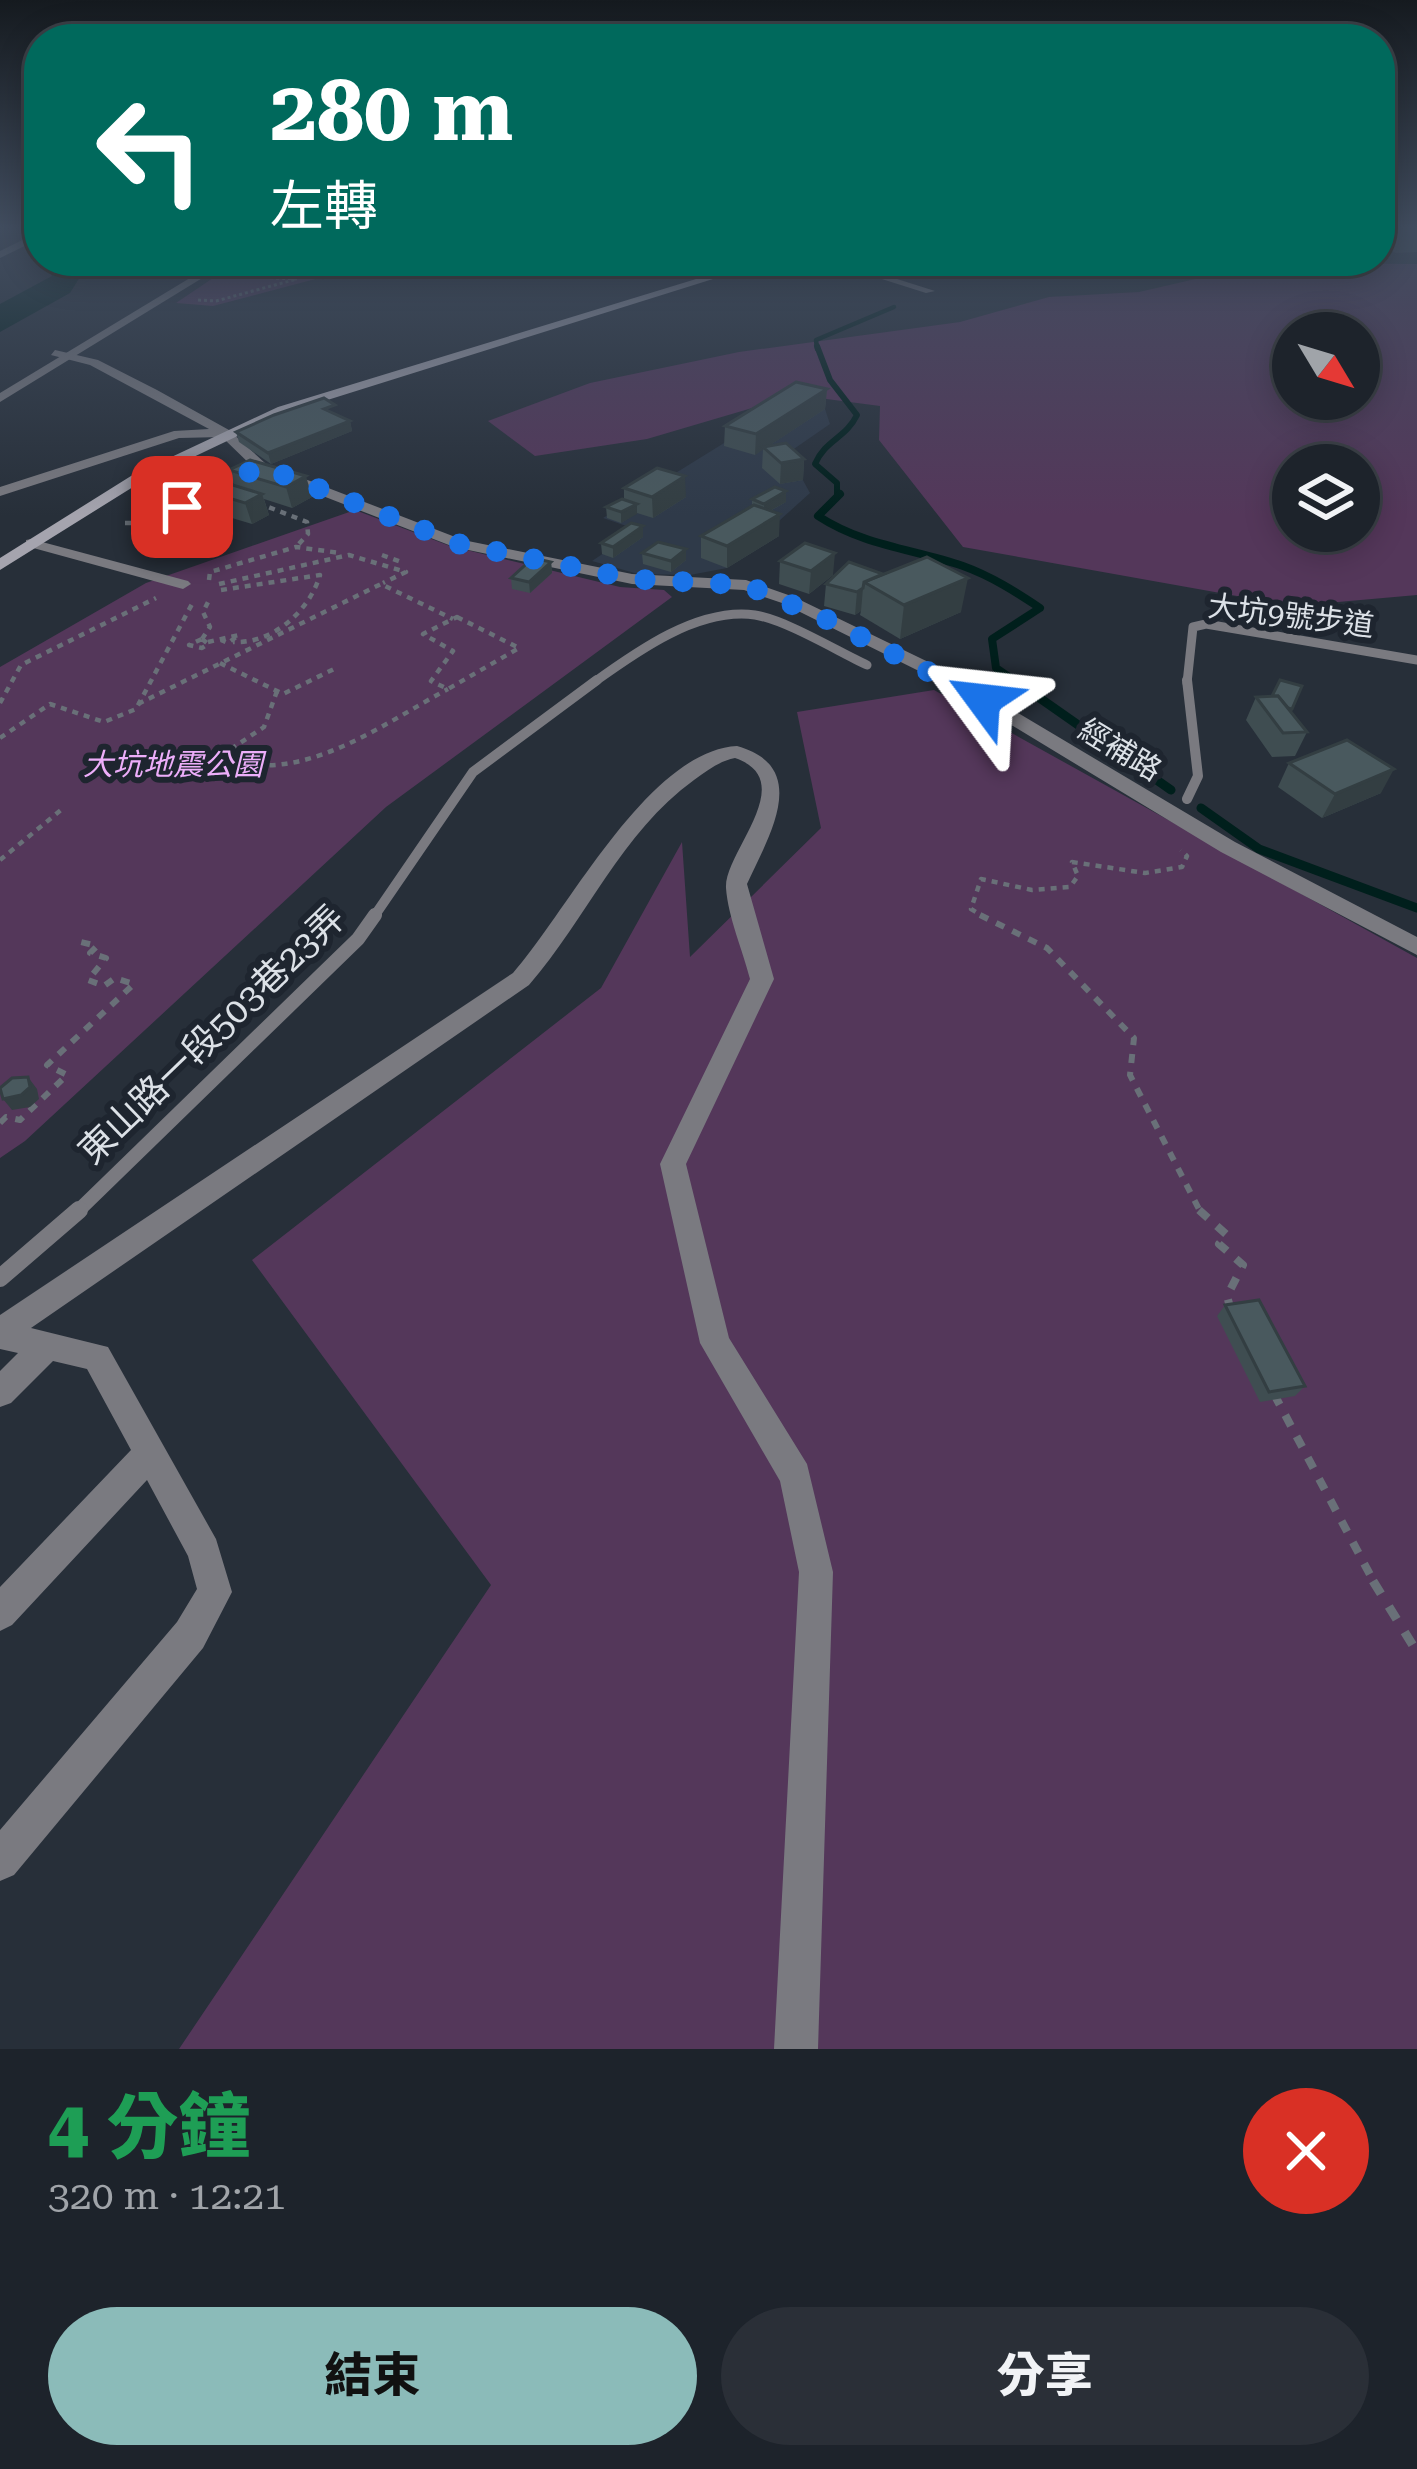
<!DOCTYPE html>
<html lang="zh-TW">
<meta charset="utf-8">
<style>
:root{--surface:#1d232b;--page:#2a2f37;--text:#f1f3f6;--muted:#a0a4a9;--line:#3b4047;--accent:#8bbbb9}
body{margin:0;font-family:"Roboto Serif","Noto Sans TC",serif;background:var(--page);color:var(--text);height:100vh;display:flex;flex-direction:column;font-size:45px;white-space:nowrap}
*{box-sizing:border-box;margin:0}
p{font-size:39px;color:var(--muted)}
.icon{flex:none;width:66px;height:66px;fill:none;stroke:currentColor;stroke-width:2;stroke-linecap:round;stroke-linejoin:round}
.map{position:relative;height:2049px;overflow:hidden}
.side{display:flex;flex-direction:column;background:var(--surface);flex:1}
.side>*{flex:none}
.top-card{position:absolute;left:24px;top:24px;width:1371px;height:252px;border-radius:48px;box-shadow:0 6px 30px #0003,0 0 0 3px var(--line);background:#00695c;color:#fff;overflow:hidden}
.needle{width:78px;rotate:128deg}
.fabs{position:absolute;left:1272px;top:312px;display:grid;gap:24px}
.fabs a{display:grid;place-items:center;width:108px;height:108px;border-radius:50%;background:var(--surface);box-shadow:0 6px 30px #0003,0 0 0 3px var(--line);font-size:60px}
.pin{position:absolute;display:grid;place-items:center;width:102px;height:102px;color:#fff;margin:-51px;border-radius:24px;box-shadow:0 6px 18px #0006}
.me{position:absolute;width:132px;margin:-66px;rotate:300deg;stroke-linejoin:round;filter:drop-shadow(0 0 9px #0008)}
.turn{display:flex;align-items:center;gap:42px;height:252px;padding:0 48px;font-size:54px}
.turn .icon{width:156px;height:156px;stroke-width:2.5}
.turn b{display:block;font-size:84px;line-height:102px}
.round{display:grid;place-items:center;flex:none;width:126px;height:126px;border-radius:63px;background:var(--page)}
.overview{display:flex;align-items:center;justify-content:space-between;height:204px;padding:0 48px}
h1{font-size:72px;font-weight:800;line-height:90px;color:#1e9e55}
.button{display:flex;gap:24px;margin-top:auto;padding:24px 48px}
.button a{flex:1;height:138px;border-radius:72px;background:var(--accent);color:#111;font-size:48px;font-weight:800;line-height:138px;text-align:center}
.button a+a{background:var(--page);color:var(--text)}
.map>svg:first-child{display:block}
.built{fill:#2f3a49}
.green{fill:#54375a;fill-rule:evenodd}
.water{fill:#001f1c}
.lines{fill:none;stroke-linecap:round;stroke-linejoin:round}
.stream-far3{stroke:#001f1c;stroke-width:4.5}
.stream-far2{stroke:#001f1c;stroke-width:6}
.stream-far1{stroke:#001f1c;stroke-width:8}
.stream{stroke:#001f1c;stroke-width:9}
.path-far4{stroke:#697078;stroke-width:3;stroke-dasharray:3 3;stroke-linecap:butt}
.path-far3{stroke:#697078;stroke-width:4.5;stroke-dasharray:6 6;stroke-linecap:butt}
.path-far2{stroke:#697078;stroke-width:6;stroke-dasharray:9 9;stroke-linecap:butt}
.path-far1{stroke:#697078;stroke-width:8;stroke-dasharray:12 12;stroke-linecap:butt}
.path{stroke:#697078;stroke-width:9;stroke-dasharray:15 15;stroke-linecap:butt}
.service-far3{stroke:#7a7a80;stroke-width:9}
.service-far2{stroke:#7a7a80;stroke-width:10}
.service-far1{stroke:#7a7a80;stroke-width:14}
.service{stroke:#7a7a80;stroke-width:18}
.minor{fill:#7a7a80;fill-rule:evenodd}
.tertiary{fill:#7a7a80;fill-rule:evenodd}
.secondary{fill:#a5a4ae;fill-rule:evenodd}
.wall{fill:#3f4d51}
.shaded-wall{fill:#333e42}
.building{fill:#49595e;stroke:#333e42;stroke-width:3}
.route{stroke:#1a73e8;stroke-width:21;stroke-dasharray:0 37.8}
.labels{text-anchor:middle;stroke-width:12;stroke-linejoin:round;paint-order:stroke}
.far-street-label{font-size:30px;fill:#dce1e7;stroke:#1e252f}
.far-park-label{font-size:30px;font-style:italic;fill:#edaefa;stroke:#1e252f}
.street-label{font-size:36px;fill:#dce1e7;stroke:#1e252f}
</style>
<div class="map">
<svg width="1417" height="2049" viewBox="0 0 1417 2049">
<rect width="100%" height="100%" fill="#272f39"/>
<path class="built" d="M 805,393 L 825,409 L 830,424 L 788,453 L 810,493 L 727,568 L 690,575 L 638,574 L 592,561 L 638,530 L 603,518 Z"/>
<g class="green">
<path d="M 1265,263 L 1417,264 L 1417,595 L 1293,606 L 963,547 L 879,440 L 880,406 L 796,395 L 647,439 L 535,456 L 488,421 L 590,383 L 739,352 L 960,322 L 1049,297 L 1139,292 ZM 1293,333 L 1359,333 L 1359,399 L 1293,399 ZM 1293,465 L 1359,465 L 1359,531 L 1293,531 Z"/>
<path d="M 222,272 L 227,272 L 323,277 L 213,306 L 176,303 Z"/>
<path d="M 355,510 L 450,546 L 620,587 L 664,590 L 672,597 L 386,807 L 25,1141 L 0,1158 L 0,667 L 146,583 Z"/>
<path d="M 934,690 L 1417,958 L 1417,2049 L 179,2049 L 491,1585 L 252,1260 L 601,988 L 682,842 L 690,957 L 821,828 L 797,712 Z"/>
</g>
<path class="water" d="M 78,261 L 129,264 L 115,273 L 80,277 L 70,293 L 0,332 L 0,304 L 52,276 L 47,268 Z"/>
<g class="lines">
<g class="stream-far3">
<path d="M 323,277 L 386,261"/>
<path d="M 817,349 L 816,340 L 894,307"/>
</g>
<path class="stream-far2" d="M 817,346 L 830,380 L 857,415 C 846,438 825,440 815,464 L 837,483 L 837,497"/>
<path class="stream-far1" d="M 840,494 L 818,516 C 864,546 913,549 963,566 C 991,576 1016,592 1040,608 L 992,639 L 996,668 L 1018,683"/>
<g class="stream">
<path d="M 1014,680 L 1171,790"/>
<path d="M 1201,808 L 1259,849 L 1417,908"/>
</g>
<g class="path-far4">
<path d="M 368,277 L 373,269 L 406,261"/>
<path d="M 198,300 L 216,301 L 297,279 L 234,276"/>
</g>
<g class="path-far3">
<path d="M 258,503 L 307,522 L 308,534 L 296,547"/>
<path d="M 125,523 L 151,523 L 204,496"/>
<path d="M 382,555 L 404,563"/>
<path d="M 209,580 L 210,572 L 296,547 L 340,553"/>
<path d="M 219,584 L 349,555 L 406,572 L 383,583"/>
<path d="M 221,590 L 320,575 C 309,612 272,644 233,642"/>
<path d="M 457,617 L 519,648 L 448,689 L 431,681 L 453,651 L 423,634 Z"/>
<path d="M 202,639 L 208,644 L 202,648 L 189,645 Z"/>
<path d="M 202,639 L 210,627 L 203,612 L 209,600"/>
<path d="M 208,642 L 239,635 L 228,643 L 221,640"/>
<path d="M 220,663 L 283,694 L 334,669"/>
<path d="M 277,691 L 264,727 L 219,757 C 299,788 379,726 448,689"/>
<path d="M 0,703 L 21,665 L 156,598"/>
<path d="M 138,704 L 381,584 L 453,619"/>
<path d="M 0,738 L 50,704 L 104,722 L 136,709 L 192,604"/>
<path d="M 0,860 L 61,810"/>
<path d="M 986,918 L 971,909 L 981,879 L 1032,890 L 1070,887 L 1078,876 L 1072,862 L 1145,873 L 1182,867 L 1187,856 L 1181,850"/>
</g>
<g class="path-far2">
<path d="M 980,915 L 1047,948 L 1134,1038 L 1130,1075 L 1201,1213"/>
<path d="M 0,1123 L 6,1117 L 20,1120 L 67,1075 L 47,1065 L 134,984 L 115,978 L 104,986 L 88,980 L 106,958 L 90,953 L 97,946 L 81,942"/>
</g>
<g class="path-far1">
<path d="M 1199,1210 L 1227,1235 L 1219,1244 L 1243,1265 L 1227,1296 L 1230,1307"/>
<path d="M 1274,1394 L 1375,1584"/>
</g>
<path class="path" d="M 1373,1581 L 1417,1652"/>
<g class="service-far3">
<path d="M 593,683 C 636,652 698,607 755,615 C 786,620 837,651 867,665"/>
<path d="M 1187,683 L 1193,627 L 1206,624 L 1417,660"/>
</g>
<g class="service-far2">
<path d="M 1187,680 L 1198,776 L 1187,799"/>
<path d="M 373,918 L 473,772 L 597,680"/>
</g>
<path class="service-far1" d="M 76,1213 L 358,939 L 375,915"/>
<path class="service" d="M 0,1278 L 79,1210"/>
<g class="minor">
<path d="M 39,232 L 39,239 L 0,258 L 0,251 Z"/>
<path d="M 825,261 L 840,261 L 935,291 L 926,293 Z"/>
<path d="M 55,350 L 98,360 L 157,390 L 229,430 L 266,464 L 463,540 L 632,574 L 746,580 L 794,597 L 949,672 L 1235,842 L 1417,937 L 1417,955 L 1221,852 L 937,680 L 782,603 L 744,590 L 632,584 L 454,547 L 256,470 L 222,437 L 179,438 L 0,496 L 0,487 L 174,431 L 209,429 L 90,365 L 51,355 Z"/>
<path d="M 31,539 L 188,581 L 191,584 L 183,589 L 26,546 L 26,540 Z"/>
<path d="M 737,746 C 812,767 769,836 747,884 L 774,979 L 686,1164 L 729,1338 L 807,1464 L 833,1572 L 818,2049 L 774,2049 L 799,1572 L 780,1481 L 700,1343 L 660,1164 L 750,979 C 743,951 728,917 726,888 C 724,852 801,781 735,758 C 719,761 707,771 694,780 C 621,833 587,918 529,985 L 31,1328 L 108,1347 L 216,1539 L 232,1592 L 203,1648 L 14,1875 L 0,1881 L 0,1830 L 177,1622 L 197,1589 L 188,1556 L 147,1480 L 12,1625 L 0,1631 L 0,1587 L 131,1450 L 87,1369 L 53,1361 L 11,1403 L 0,1407 L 0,1371 L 18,1353 L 0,1349 L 0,1315 L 513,973 C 568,911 648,751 737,746 Z"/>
</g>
<path class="tertiary" d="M 218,261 L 230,261 L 0,402 L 0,393 Z"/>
<path class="secondary" d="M 755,261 L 770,261 L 286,413 L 141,482 L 0,570 L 0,558 L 131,476 L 278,407 Z"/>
</g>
<g class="wall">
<path d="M 1392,230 L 1417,230 L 1417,252 L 1395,253 L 1389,248 L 1388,251 L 1380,251 L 1380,236 L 1387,241 Z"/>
<path d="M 305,261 L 367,261 L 351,265 L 348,264 L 348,266 L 318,273 L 307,269 Z"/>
<path d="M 827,389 L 825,409 L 767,447 L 804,459 L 803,480 L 780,484 L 762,468 L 763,449 L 755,455 L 724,446 L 725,426 Z"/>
<path d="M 337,415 L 350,421 L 352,431 L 271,464 L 239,442 L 236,432 Z"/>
<path d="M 250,460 L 312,497 L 292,508 L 264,499 L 269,515 L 252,524 L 202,509 L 195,488 L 234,486 L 229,470 Z"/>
<path d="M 169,474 L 213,477 L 192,489 L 173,484 Z"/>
<path d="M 624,488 L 686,497 L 653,518 L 637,513 L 621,523 L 607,518 L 606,507 L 624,499 Z"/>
<path d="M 786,491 L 786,502 L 770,511 L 779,536 L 727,568 L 701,558 L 701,536 L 752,507 L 752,499 Z"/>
<path d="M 643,537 L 613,558 L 602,554 L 601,543 Z"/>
<path d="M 642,553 L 686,560 L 671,572 L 643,564 Z"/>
<path d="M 780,561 L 833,575 L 809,594 L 779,584 Z"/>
<path d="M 551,562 L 552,573 L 530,593 L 512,589 L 511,578 Z"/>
<path d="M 849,562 L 961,612 L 900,639 L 860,615 L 861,611 L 855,615 L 824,606 L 826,584 Z"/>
<path d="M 1302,686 L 1291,712 L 1307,732 L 1295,756 L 1272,757 L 1246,720 L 1256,697 L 1272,696 Z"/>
<path d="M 1289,763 L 1381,793 L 1322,818 L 1278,787 Z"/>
<path d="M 1225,1305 L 1305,1386 L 1295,1396 L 1260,1402 L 1217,1316 Z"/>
</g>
<g class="shaded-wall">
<path d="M 316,261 L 347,261 L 348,266 L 318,273 Z"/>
<path d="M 827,389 L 825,409 L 755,455 L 756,434 Z"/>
<path d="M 350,421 L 352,431 L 271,464 L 268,453 Z"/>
<path d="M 804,459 L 803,480 L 780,484 L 781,463 Z"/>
<path d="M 210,467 L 213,477 L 192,489 L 188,478 Z"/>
<path d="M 306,476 L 312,497 L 292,508 L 286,487 Z"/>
<path d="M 685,476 L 686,497 L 653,518 L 652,497 Z"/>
<path d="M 786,491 L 786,502 L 764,514 L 764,504 Z"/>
<path d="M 262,494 L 269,515 L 252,524 L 245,503 Z"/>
<path d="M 637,504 L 637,514 L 621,523 L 621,512 Z"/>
<path d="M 780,514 L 779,536 L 727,568 L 727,546 Z"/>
<path d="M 643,526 L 643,537 L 613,558 L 613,547 Z"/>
<path d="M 686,549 L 686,560 L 671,572 L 671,561 Z"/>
<path d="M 835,553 L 833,575 L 809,594 L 811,571 Z"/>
<path d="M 551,562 L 552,573 L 530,593 L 529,582 Z"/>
<path d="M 968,578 L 961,612 L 900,639 L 904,605 Z"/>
<path d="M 863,588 L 861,611 L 855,615 L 857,592 Z"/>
<path d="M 1394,769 L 1381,793 L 1322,818 L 1335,794 Z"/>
<path d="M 28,1077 L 37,1089 L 39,1099 L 30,1107 L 12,1110 L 3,1099 Z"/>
</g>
<g class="building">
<path d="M 796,382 L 827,389 L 756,434 L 725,426 Z"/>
<path d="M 324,398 L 335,405 L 324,409 L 350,421 L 268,453 L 236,432 L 274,415 Z"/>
<path d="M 786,443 L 804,459 L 781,463 L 763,447 Z"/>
<path d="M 250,460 L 306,476 L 286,487 L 229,470 Z"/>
<path d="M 191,462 L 210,467 L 188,478 L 169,474 Z"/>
<path d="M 657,468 L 685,476 L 652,497 L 624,488 Z"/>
<path d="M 213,479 L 262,494 L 245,503 L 195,488 Z"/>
<path d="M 775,487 L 786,491 L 764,504 L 752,499 Z"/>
<path d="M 622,499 L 637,504 L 621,512 L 606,507 Z"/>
<path d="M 754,505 L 780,514 L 727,546 L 701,536 Z"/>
<path d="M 631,523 L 643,526 L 613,547 L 601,543 Z"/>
<path d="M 658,542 L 686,549 L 671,561 L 642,553 Z"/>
<path d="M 805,543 L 835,553 L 811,571 L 780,561 Z"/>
<path d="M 927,557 L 968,578 L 904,605 L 864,582 Z"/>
<path d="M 533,558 L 551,562 L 529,582 L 511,578 Z"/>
<path d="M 849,562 L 883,574 L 864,582 L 863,588 L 857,592 L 826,584 Z"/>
<path d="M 1280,680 L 1302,686 L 1292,709 L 1288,708 L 1278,696 L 1272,696 Z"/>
<path d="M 1278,696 L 1307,732 L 1283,733 L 1256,697 Z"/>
<path d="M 1347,740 L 1394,769 L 1335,794 L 1289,763 Z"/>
<path d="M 28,1077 L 30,1087 L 21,1095 L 3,1099 L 0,1088 L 12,1078 Z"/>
<path d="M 1259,1300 L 1305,1386 L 1269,1392 L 1225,1305 Z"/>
</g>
<linearGradient id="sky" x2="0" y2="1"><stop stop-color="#151a1f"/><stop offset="0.44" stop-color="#414d5f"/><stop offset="1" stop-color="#414d5f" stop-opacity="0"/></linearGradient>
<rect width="1417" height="516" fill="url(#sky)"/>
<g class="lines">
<path class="route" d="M 182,507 L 261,466 L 459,544 L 632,579 L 746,585 L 828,620 L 983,700"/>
</g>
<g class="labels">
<g class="far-street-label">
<text transform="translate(1291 616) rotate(7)" y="10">大坑9號步道</text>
<text transform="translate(1120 750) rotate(31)" y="10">經補路</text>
</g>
<g class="far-park-label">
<text x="173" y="775">大坑地震公園</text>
</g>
<g class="street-label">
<text transform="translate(211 1034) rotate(-44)" y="13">東山路一段503巷23弄</text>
</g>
</g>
</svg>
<div class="fabs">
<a><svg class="needle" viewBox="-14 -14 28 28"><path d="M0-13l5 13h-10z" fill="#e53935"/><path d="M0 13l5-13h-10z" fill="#a0a4a9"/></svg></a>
<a><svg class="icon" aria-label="layers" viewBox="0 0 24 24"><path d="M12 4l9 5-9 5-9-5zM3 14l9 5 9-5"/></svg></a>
</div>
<div class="pin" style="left:182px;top:507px;background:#d93025"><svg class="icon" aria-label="arrive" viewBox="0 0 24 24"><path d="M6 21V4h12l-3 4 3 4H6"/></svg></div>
<svg class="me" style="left:983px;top:700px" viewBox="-20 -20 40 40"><path d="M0-17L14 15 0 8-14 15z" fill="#1a73e8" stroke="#fff" stroke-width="4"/></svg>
<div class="top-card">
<div class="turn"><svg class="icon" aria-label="left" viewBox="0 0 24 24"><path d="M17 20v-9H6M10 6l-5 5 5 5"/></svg><div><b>280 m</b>左轉</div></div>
</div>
</div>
<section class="side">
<div class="overview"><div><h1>4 分鐘</h1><p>320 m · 12:21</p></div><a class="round" style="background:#d93025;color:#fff"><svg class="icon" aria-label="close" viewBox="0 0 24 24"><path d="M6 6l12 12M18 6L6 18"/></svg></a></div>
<div class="button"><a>結束</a><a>分享</a></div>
</section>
